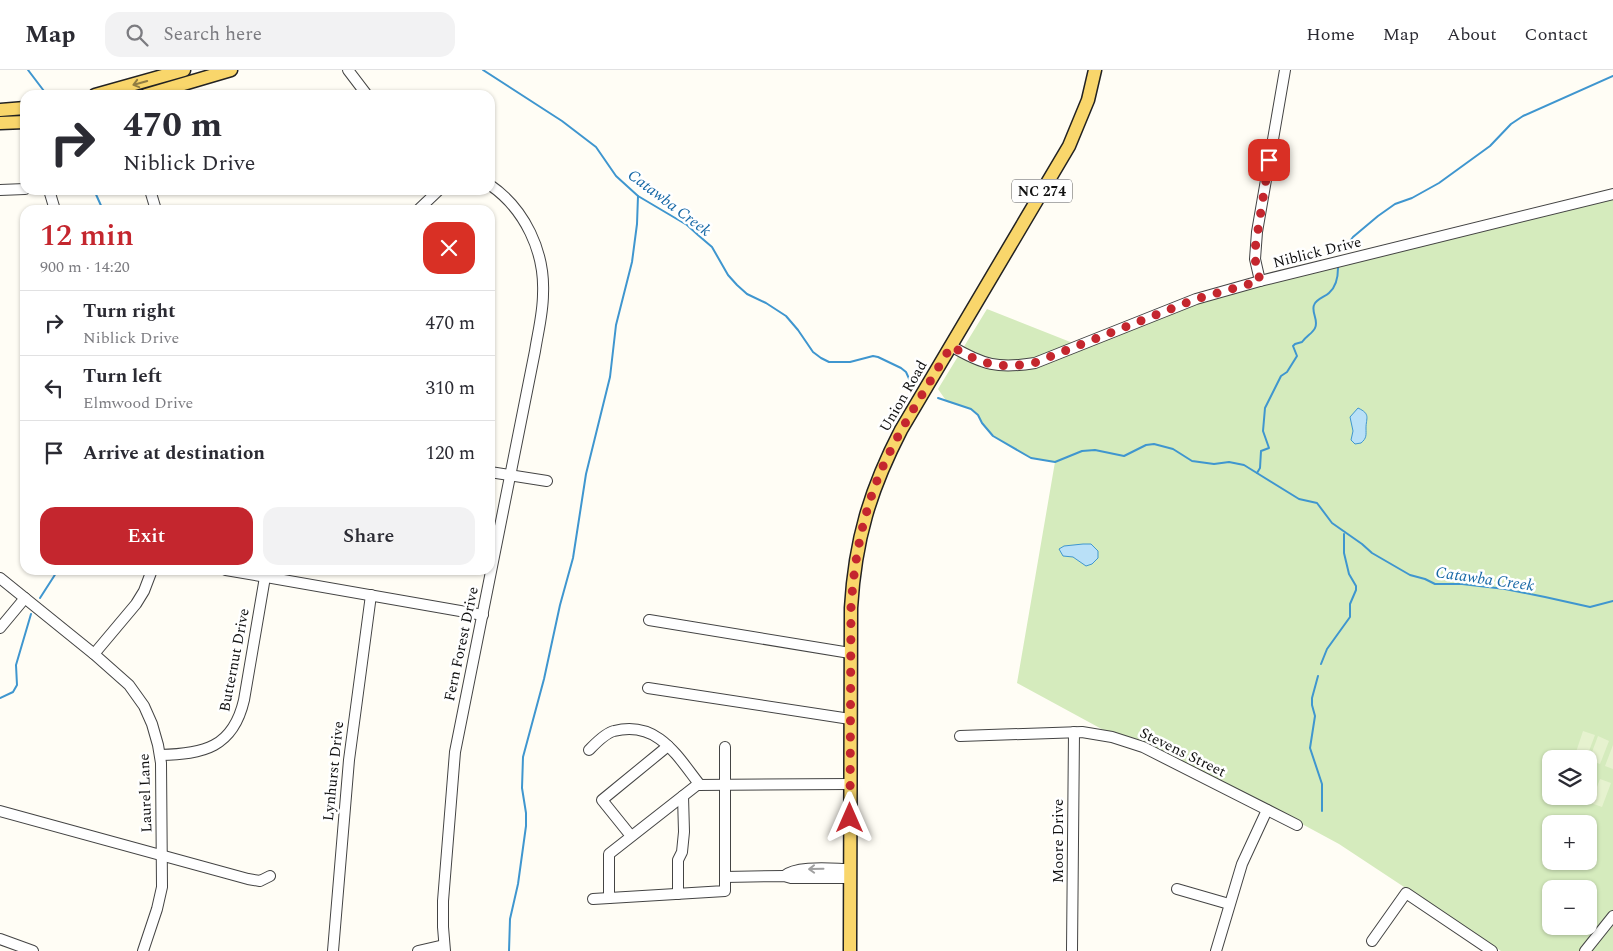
<!DOCTYPE html>
<meta charset="utf-8">
<style>
:root{--surface:#fff;--page:#f2f2f3;--text:#2b2b33;--muted:#7c7c81;--line:#e1e1e2;--accent:#c4262e}
body{margin:0;font-family:Spectral,serif;background:var(--page);color:var(--text);height:100vh;display:flex;flex-direction:column;font-size:19px;white-space:nowrap}
*{box-sizing:border-box;margin:0}
p{font-size:16px;color:var(--muted)}
.icon{flex:none;width:28px;height:28px;fill:none;stroke:currentColor;stroke-width:2;stroke-linecap:round;stroke-linejoin:round}
.map{position:relative;flex:1;overflow:hidden}
.panel{position:absolute;left:20px;top:135px;width:475px;height:370px;display:flex;flex-direction:column;background:var(--surface);border-radius:15px;box-shadow:0 1px 4px #0004}
.panel>*{flex:none}
.hud{position:absolute;left:20px;top:20px;width:475px;height:105px;border-radius:15px;box-shadow:0 1px 4px #0004;background:#fff;color:var(--text);overflow:hidden}
.buttons{position:absolute;left:1542px;top:680px;display:grid;gap:10px}
.buttons a{display:grid;place-items:center;width:55px;height:55px;border-radius:10px;background:var(--surface);box-shadow:0 1px 4px #0004;font-size:25px}
.pin{position:absolute;display:grid;place-items:center;width:42px;height:42px;color:#fff;margin:-21px;border-radius:10px;box-shadow:0 2px 8px #0006}
.me{position:absolute;width:55px;margin:-28px;rotate:0deg;stroke-linejoin:round;filter:drop-shadow(0 0 4px #0008)}
.turn{display:flex;align-items:center;gap:18px;height:105px;padding:0 20px;font-size:22px}
.turn .icon{width:65px;height:65px;stroke-width:2.5}
.turn b{display:block;font-size:35px;line-height:42px}
.round{display:grid;place-items:center;flex:none;width:52px;height:52px;border-radius:15px;background:var(--page)}
.overview{display:flex;align-items:center;justify-content:space-between;height:85px;padding:0 20px}
h1{font-size:30px;font-weight:600;line-height:38px;color:var(--accent)}
.action{display:flex;gap:10px;margin-top:auto;padding:10px 20px}
.action a{flex:1;height:58px;border-radius:15px;background:var(--accent);color:#fff;font-size:20px;font-weight:600;line-height:58px;text-align:center}
.action a+a{background:var(--page);color:var(--text)}
ul{padding:0;list-style:none}
li{display:flex;align-items:center;gap:15px;height:65px;padding:0 20px;border-top:1px solid var(--line)}
li div{flex:1}
li b{display:block;font-size:19px}
li em{font-style:normal}
header{display:flex;align-items:center;gap:30px;box-sizing:border-box;height:70px;padding:0 25px;background:var(--surface);border-bottom:1px solid var(--line)}
header strong{font-size:24px}
nav{display:flex;gap:28px;margin-inline-start:auto;font-size:18px}
.search{width:350px;height:45px;background:var(--page);display:flex;align-items:center;gap:12px;box-sizing:border-box;padding:0 18px;border-radius:15px;color:var(--muted);font-size:19px}
.map>svg:first-child{display:block}
.green{fill:#d5ebbd;fill-rule:evenodd}
.pitch{fill:#e6f2cf}
.water{fill:#b9e0f7;stroke:#3f96cf}
.lines{fill:none;stroke-linecap:round;stroke-linejoin:round}
.stream{stroke:#3f96cf;stroke-width:2}
.minor-casing{stroke:#444;stroke-width:12}
.major-casing{stroke:#222;stroke-width:15}
.minor{stroke:#fff;stroke-width:10}
.major{stroke:#f9d66b;stroke-width:12}
.oneway{stroke:#917d42}
.oneway2{stroke:#a0a0a0}
.route{stroke:#c4262e;stroke-width:9;stroke-dasharray:0 16.2}
.labels{text-anchor:middle;stroke-width:5;stroke-linejoin:round;paint-order:stroke}
.shield{fill:#fff;stroke:#585858;stroke-width:1}
.shield-label{font-size:14px;font-weight:bold;fill:#111}
.street-label{font-size:15px;fill:#111;stroke:#fff}
.water-label{font-size:16px;font-style:italic;fill:#1768a6;stroke:#fff}
</style>
<header>
<strong>Map</strong>
<div class="search"><svg class="icon" aria-label="search" viewBox="0 0 24 24"><circle cx="10" cy="10" r="6"/><path d="M15 15l6 6"/></svg>Search here</div>
<nav><a>Home</a><a>Map</a><a>About</a><a>Contact</a></nav>
</header>
<div class="map">
<svg width="1613" height="881" viewBox="0 0 1613 881">
<rect width="100%" height="100%" fill="#fffdf5"/>
<path class="green" d="M 1613,127 L 1613,881 L 1501,881 L 1339,774 L 1302,754 L 1109,663 L 1017,613 L 1055,392 L 1031,388 L 1023,384 L 993,366 L 982,353 L 978,345 L 971,339 L 947,332 L 938,319 L 987,239 L 1083,277 L 1197,231 ZM 1551,689 L 1589,689 L 1589,726 L 1551,726 ZM 1551,754 L 1589,754 L 1589,791 L 1551,791 ZM 1551,819 L 1589,819 L 1589,856 L 1551,856 Z"/>
<g class="pitch">
<path d="M 1583,661 L 1595,665 L 1586,689 L 1575,685 Z"/>
<path d="M 1598,666 L 1609,671 L 1600,694 L 1589,690 Z"/>
<path d="M 1613,675 L 1613,699 L 1605,696 Z"/>
<path d="M 1600,709 L 1611,713 L 1602,737 L 1591,733 Z"/>
</g>
<g class="water">
<path d="M 1358,338 C 1371,344 1366,348 1366,358 C 1366,365 1367,368 1361,373 L 1355,374 L 1351,370 L 1353,361 L 1350,347 Z"/>
<path d="M 1083,474 L 1091,474 L 1098,481 L 1098,488 L 1092,494 L 1086,496 L 1073,487 L 1063,486 L 1059,479 L 1064,476 Z"/>
</g>
<g class="lines">
<g class="stream">
<path d="M 28,0 L 47,25"/>
<path d="M 483,0 L 562,51 L 596,77 L 616,106 L 638,126 L 687,155 L 698,165 L 712,177 L 728,205 L 737,215 L 747,224 L 766,233 L 786,246 L 798,260 L 813,282 L 821,288 L 829,292 L 850,292 L 873,286 L 878,287 L 901,298 L 906,302 L 911,313"/>
<path d="M 94,120 L 103,140"/>
<path d="M 1343,181 L 1353,167 L 1378,146 L 1395,134 L 1412,128 L 1439,113 L 1490,76 L 1511,54 L 1523,46 L 1613,6"/>
<path d="M 938,328 L 971,339 L 978,345 L 982,353 L 993,366 L 1031,388 L 1055,392 L 1082,381 L 1095,380 L 1124,386 L 1146,375 L 1154,374 L 1173,379 L 1192,391 L 1214,394 L 1229,392 L 1244,395 L 1299,429 L 1317,433 L 1332,453 L 1362,474 L 1372,483 L 1410,505 L 1425,509 L 1435,514 L 1462,514 L 1505,519 L 1545,527 L 1590,537 L 1613,531"/>
<path d="M 1257,403 L 1260,398 L 1261,381 L 1269,378 L 1263,361 L 1265,338 L 1281,306 L 1287,302 L 1297,286 L 1293,276 L 1295,274 L 1302,272 C 1306,266 1313,263 1315,258 C 1319,250 1311,243 1314,235 C 1316,229 1325,227 1329,223 C 1336,217 1338,206 1338,198"/>
<path d="M 40,528 L 58,500"/>
<path d="M 1321,594 L 1327,579 L 1350,547 L 1350,534 L 1356,520 L 1356,516 L 1349,504 L 1344,483 L 1344,464"/>
<path d="M 1318,606 L 1312,628 L 1312,635 L 1315,646 L 1310,678 L 1322,714 L 1322,741"/>
<path d="M 0,628 L 13,622 L 17,615 L 16,595 L 31,544"/>
<path d="M 509,881 L 510,849 L 518,814 L 526,756 L 526,743 L 522,718 L 523,687 L 544,609 L 560,535 L 573,488 L 586,404 L 610,307 L 616,255 L 632,192 L 637,154 L 638,126"/>
</g>
<g class="minor-casing">
<g id="minor">
<path d="M 348,0 L 367,25"/>
<path d="M 0,120 L 25,119"/>
<path d="M 49,120 L 55,140"/>
<path d="M 150,120 L 156,140"/>
<path d="M 418,140 L 439,120"/>
<path d="M 1260,211 L 1255,189 L 1257,162 L 1285,0"/>
<path d="M 951,276 C 983,295 998,299 1035,293 L 1196,229 L 1260,211 L 1613,124"/>
<path d="M 490,402 L 547,411"/>
<path d="M 226,500 L 483,545"/>
<path d="M 0,508 L 94,584 L 129,615 L 144,636 L 152,654 L 158,675 L 161,693 L 162,817 L 157,839 L 143,881"/>
<path d="M 649,550 L 850,583"/>
<path d="M 0,558 L 25,528"/>
<path d="M 94,584 L 136,534 L 144,521 L 152,500"/>
<path d="M 648,618 L 850,649"/>
<path d="M 960,666 L 1082,662 L 1112,667 L 1143,677 L 1297,755"/>
<path d="M 589,680 C 595,674 605,663 614,661 C 658,650 677,686 700,715"/>
<path d="M 160,685 C 203,684 233,678 244,630 L 265,507"/>
<path d="M 0,741 L 248,809 L 260,811 L 270,806"/>
<path d="M 631,766 L 602,730 L 668,676"/>
<path d="M 784,806 C 797,795 833,799 850,799"/>
<path d="M 725,807 L 784,806 L 791,808 L 850,808"/>
<path d="M 1177,819 L 1229,834"/>
<path d="M 678,824 L 678,790 L 682,782 L 684,762 L 683,726"/>
<path d="M 609,828 L 609,784 L 697,715 L 850,714"/>
<path d="M 593,829 L 725,821 L 725,677"/>
<path d="M 0,869 L 33,881"/>
<path d="M 1372,871 L 1406,823 L 1492,881"/>
<path d="M 333,881 L 349,690 L 371,525"/>
<path d="M 418,881 L 444,875"/>
<path d="M 445,881 L 443,857 L 443,831 L 455,682 L 535,281 C 538,262 543,243 543,224 C 545,182 525,139 490,115"/>
<path d="M 1072,881 L 1074,662"/>
<path d="M 1216,881 L 1242,794 L 1267,740"/>
<path d="M 1585,881 L 1613,846"/>
</g>
</g>
<g class="major-casing">
<g id="major">
<path d="M 95,25 L 184,0"/>
<path d="M 146,25 L 231,0"/>
<path d="M 0,40 L 25,38"/>
<path d="M 0,53 L 25,52"/>
<path d="M 850,881 L 851,538 C 855,470 870,420 901,360 L 1069,76 L 1088,30 L 1095,0"/>
</g>
</g>
<use href="#minor" class="minor"/>
<use href="#major" class="major"/>
</g>
<defs><path id="oneway-shaft" d="M-6 0H5M1.5-3L5.5 0L1.5 3" fill="none" stroke-width="1.6" stroke-linecap="round" stroke-linejoin="round" transform="scale(1.25)"/></defs>
<use class="oneway" href="#oneway-shaft" transform="translate(140 13) rotate(164)"/>
<use class="oneway2" href="#oneway-shaft" transform="translate(816 799) rotate(179)"/>
<g class="lines">
<path class="route" d="M 850,748 L 851,538 C 854,491 862,447 880,403 C 899,359 927,318 951,276 C 983,295 998,299 1034,293 L 1196,229 L 1260,211 L 1255,189 L 1255,179 L 1269,90"/>
</g>
<g class="labels">
<rect class="shield" x="1012" y="109.5" width="60" height="23" rx="4"/>
<g class="shield-label">
<text x="1042" y="126">NC 274</text>
</g>
<g class="street-label">
<text transform="translate(1317 182) rotate(-14)" y="5">Niblick Drive</text>
<text transform="translate(903 326) rotate(-60)" y="5">Union Road</text>
<text transform="translate(461 574) rotate(-78)" y="5">Fern Forest Drive</text>
<text transform="translate(234 590) rotate(-79)" y="5">Butternut Drive</text>
<text transform="translate(1183 682) rotate(26)" y="5">Stevens Street</text>
<text transform="translate(333 701) rotate(-84)" y="5">Lynhurst Drive</text>
<text transform="translate(145 723) rotate(-92)" y="5">Laurel Lane</text>
<text transform="translate(1058 771) rotate(-90)" y="5">Moore Drive</text>
</g>
<g class="water-label">
<text transform="translate(670 132) rotate(37)" y="6">Catawba Creek</text>
<text transform="translate(1485 508) rotate(8)" y="6">Catawba Creek</text>
</g>
</g>
</svg>
<div class="buttons">
<a><svg class="icon" aria-label="layers" viewBox="0 0 24 24"><path d="M12 4l9 5-9 5-9-5zM3 14l9 5 9-5"/></svg></a>
<a>+</a>
<a>−</a>
</div>
<div class="pin" style="left:1269px;top:90px;background:#d93025"><svg class="icon" aria-label="arrive" viewBox="0 0 24 24"><path d="M6 21V4h12l-3 4 3 4H6"/></svg></div>
<svg class="me" style="left:850px;top:748px" viewBox="-20 -20 40 40"><path d="M0-17L14 15 0 8-14 15z" fill="#c4262e" stroke="#fff" stroke-width="4"/></svg>
<div class="hud">
<div class="turn"><svg class="icon" aria-label="right" viewBox="0 0 24 24"><path d="M7 20v-9h11M14 6l5 5-5 5"/></svg><div><b>470 m</b>Niblick Drive</div></div>
</div>
<section class="panel">
<div class="overview"><div><h1>12 min</h1><p>900 m · 14:20</p></div><a class="round" style="background:#d93025;color:#fff"><svg class="icon" aria-label="close" viewBox="0 0 24 24"><path d="M6 6l12 12M18 6L6 18"/></svg></a></div>
<ul>
<li><svg class="icon" aria-label="right" viewBox="0 0 24 24"><path d="M7 20v-9h11M14 6l5 5-5 5"/></svg><div><b>Turn right</b><p>Niblick Drive</p></div><em>470 m</em></li>
<li><svg class="icon" aria-label="left" viewBox="0 0 24 24"><path d="M17 20v-9H6M10 6l-5 5 5 5"/></svg><div><b>Turn left</b><p>Elmwood Drive</p></div><em>310 m</em></li>
<li><svg class="icon" aria-label="arrive" viewBox="0 0 24 24"><path d="M6 21V4h12l-3 4 3 4H6"/></svg><div><b>Arrive at destination</b></div><em>120 m</em></li>
</ul>
<div class="action"><a>Exit</a><a>Share</a></div>
</section>
</div>
